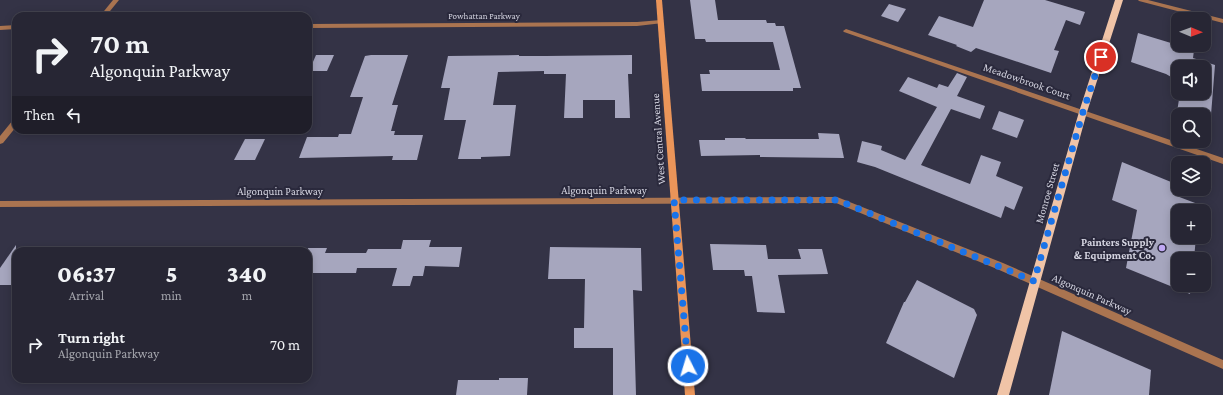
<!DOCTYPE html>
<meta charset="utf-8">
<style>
:root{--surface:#272634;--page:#333240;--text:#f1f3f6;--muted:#a4a5ac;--line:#43434f}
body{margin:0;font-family:"Crimson Pro",serif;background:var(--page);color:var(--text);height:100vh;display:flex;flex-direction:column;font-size:15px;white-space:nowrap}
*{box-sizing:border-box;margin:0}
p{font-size:13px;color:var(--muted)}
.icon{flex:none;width:22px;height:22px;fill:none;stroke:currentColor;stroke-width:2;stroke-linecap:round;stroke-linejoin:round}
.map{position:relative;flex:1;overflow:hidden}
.drawer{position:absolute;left:12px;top:247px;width:300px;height:136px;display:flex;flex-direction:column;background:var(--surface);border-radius:12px;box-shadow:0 2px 10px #0003,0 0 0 1px var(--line)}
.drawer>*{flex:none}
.hud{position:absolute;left:12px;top:12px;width:300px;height:122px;border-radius:12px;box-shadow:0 2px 10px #0003,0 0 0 1px var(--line);background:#272634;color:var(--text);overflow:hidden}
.needle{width:26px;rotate:91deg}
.tools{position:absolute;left:1171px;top:12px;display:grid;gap:8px}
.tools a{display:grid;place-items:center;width:40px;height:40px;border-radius:8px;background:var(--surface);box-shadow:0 2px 10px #0003,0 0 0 1px var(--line);font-size:20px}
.pin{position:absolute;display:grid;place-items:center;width:34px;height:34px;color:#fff;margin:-17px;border:2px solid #fff;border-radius:50%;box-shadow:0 1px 4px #0007}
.me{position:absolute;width:44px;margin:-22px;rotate:355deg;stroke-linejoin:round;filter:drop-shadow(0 0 3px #0008)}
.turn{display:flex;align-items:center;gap:14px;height:84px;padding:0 12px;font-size:18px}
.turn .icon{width:52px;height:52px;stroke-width:2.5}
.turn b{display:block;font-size:28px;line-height:34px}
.then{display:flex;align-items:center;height:38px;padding:0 12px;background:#0003;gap:8px;font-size:15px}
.eta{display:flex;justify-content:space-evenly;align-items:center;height:68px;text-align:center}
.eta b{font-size:24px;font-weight:800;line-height:28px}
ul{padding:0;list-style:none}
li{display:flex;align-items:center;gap:12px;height:60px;padding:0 12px}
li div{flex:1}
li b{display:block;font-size:15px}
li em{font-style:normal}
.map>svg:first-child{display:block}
.building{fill:#a6a6be}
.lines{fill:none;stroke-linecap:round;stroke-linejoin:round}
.street{fill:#aa7450;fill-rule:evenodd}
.secondary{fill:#eb9559;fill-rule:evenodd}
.primary{fill:#f0c4a7;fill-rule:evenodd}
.route{stroke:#1a73e8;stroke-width:7;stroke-dasharray:0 12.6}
.poi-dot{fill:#c0a8f4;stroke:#2a293c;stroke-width:1.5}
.labels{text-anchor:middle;stroke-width:4;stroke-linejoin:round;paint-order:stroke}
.far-street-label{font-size:9px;fill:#d4d4e0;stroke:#2a293c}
.street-label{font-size:11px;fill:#d4d4e0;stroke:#2a293c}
.poi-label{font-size:11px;font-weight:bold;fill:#d4d4e0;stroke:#2a293c;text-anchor:end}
</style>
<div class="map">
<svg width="1223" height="395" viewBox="0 0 1223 395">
<rect width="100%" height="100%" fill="#343346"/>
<g class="building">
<path d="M 690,0 L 715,0 L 718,20 L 766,20 L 767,23 L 775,23 L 776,26 L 784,26 L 801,88 L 793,88 L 793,91 L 702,91 L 700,74 L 710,74 L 709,70 L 780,70 L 773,42 L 706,42 L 705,39 L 695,39 Z"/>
<path d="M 984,0 L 1045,0 L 1085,12 L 1080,25 L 1066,20 L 1054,50 L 1059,51 L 1051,73 L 976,48 L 971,52 L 956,46 L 957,45 L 928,35 L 939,16 L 973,27 Z"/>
<path d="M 889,4 L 906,9 L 898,22 L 881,16 Z"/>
<path d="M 1138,33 L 1194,50 L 1193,58 L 1215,65 L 1211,115 L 1187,115 L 1177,112 L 1180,93 L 1204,93 L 1204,67 L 1178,67 L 1178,81 L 1166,74 L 1131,62 Z"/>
<path d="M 316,55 L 334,55 L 327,71 L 309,71 Z"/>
<path d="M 371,55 L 408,55 L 392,105 L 398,105 L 391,131 L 395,131 L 394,135 L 423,135 L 417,160 L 392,160 L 393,156 L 299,158 L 307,137 L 338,137 L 339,134 L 351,134 L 363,97 L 350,97 L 365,56 Z"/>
<path d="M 519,55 L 519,56 L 546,56 L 632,55 L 632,74 L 628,74 L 630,118 L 615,118 L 615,100 L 583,100 L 583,118 L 564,118 L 566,74 L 544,74 L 544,71 L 498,72 L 493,105 L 516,105 L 510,156 L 481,157 L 481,159 L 458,159 L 466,120 L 444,120 L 450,88 L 441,88 L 448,56 Z"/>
<path d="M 957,73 L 967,77 L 957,96 L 985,106 L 980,119 L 951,109 L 921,165 L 970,184 L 981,155 L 1001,162 L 996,176 L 1023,187 L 1014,210 L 1005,206 L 1001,218 L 875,167 L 857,162 L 862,141 L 882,146 L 881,150 L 905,160 L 937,107 L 899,91 L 908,77 L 937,88 L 939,84 L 948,87 Z"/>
<path d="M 999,111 L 1024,120 L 1017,138 L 992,129 Z"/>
<path d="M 818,133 L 839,134 L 844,158 L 760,157 L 760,155 L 701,156 L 699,140 L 725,140 L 725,138 L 745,138 L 746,139 L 819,139 Z"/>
<path d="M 245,139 L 265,139 L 255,160 L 234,160 Z"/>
<path d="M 1122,162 L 1176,184 L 1174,195 L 1211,209 L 1209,239 L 1203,237 L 1204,237 L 1204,211 L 1178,211 L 1178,237 L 1196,237 L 1194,259 L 1178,259 L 1178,285 L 1191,285 L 1190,294 L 1126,268 L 1137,210 L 1112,200 Z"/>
<path d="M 403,240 L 431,240 L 429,247 L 462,247 L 459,267 L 425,266 L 423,276 L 413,276 L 410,286 L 392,286 L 397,268 L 357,268 L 356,273 L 308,273 L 308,248 L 327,248 L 325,253 L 366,253 L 368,249 L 401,249 Z"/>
<path d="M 710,244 L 766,245 L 768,259 L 801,259 L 798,249 L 822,249 L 828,274 L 778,275 L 785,313 L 757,312 L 752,276 L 745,276 L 744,270 L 713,270 Z"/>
<path d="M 16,245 L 16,285 L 0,285 L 0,268 Z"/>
<path d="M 550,247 L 641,248 L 642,291 L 633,290 L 636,395 L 613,395 L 613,348 L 574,348 L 574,328 L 584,328 L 585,279 L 548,279 Z"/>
<path d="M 917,280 L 974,309 L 977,315 L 954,378 L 886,343 L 904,302 L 905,302 Z"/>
<path d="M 1062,331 L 1151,370 L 1149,395 L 1049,395 Z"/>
<path d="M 499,378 L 528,378 L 527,395 L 456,395 L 458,380 L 499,380 Z"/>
</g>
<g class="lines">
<g class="street">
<path d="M 113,0 L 119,0 L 106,16 L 100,16 Z"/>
<path d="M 1138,0 L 1148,0 L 1223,19 L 1223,23 L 1139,1 Z"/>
<path d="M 661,20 L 663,21 L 663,23 L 637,26 L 308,28 L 308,24 L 637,22 Z"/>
<path d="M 16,25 L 16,29 L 0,30 L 0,26 Z"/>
<path d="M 846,29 L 1223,158 L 1223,164 L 844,32 L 843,31 Z"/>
<path d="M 16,119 L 16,127 L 3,143 L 0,144 L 0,136 L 13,120 Z"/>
<path d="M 837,197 L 1003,263 L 1223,360 L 1223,369 L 997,269 L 836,203 L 0,207 L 0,201 Z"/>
</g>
<path class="secondary" d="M 656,0 L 662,0 L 695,395 L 685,395 Z"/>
<path class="primary" d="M 1115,0 L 1123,0 L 1087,112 L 1009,395 L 997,395 L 1079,112 Z"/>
</g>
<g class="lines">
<path class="route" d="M 688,366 L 674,200 L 837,200 L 1034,281 L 1083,112 L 1101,57"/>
</g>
<circle class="poi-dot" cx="1162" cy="248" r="4"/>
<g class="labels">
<g class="far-street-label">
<text x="484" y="19">Powhattan Parkway</text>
</g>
<g class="street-label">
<text transform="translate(1027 81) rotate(19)" y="4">Meadowbrook Court</text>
<text transform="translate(658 139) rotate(-94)" y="4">West Central Avenue</text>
<text x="604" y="194">Algonquin Parkway</text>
<text x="280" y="195">Algonquin Parkway</text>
<text transform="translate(1047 193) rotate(-74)" y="4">Monroe Street</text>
<text transform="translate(1092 294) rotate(24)" y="4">Algonquin Parkway</text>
</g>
<g class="poi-label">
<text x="1154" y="246">Painters Supply<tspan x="1154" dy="13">&amp; Equipment Co.</tspan></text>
</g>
</g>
</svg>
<div class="tools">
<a><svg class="needle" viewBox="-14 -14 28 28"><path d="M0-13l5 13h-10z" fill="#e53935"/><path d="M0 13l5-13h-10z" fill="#a4a5ac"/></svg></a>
<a><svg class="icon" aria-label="sound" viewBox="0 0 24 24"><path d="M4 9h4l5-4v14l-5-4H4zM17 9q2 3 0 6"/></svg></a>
<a><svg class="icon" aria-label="search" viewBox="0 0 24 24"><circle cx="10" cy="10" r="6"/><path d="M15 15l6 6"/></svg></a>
<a><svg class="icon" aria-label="layers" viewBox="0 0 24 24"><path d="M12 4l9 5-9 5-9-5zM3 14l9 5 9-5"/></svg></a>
<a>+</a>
<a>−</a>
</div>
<div class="pin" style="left:1101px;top:57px;background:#d93025"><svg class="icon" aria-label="arrive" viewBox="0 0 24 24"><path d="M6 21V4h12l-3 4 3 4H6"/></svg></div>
<svg class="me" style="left:688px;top:366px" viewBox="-20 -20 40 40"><circle r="17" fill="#1a73e8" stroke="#fff" stroke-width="3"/><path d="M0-11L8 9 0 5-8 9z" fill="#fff"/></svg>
<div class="hud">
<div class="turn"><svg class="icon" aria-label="right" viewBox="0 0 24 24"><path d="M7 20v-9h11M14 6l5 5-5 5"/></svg><div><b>70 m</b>Algonquin Parkway</div></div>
<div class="then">Then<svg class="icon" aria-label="left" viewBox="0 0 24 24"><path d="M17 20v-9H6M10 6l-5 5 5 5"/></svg></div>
</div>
<section class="drawer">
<div class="eta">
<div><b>06:37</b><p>Arrival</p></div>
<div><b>5</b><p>min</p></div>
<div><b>340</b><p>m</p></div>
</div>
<ul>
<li><svg class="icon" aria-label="right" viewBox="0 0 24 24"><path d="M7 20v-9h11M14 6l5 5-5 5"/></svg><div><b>Turn right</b><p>Algonquin Parkway</p></div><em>70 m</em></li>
</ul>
</section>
</div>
